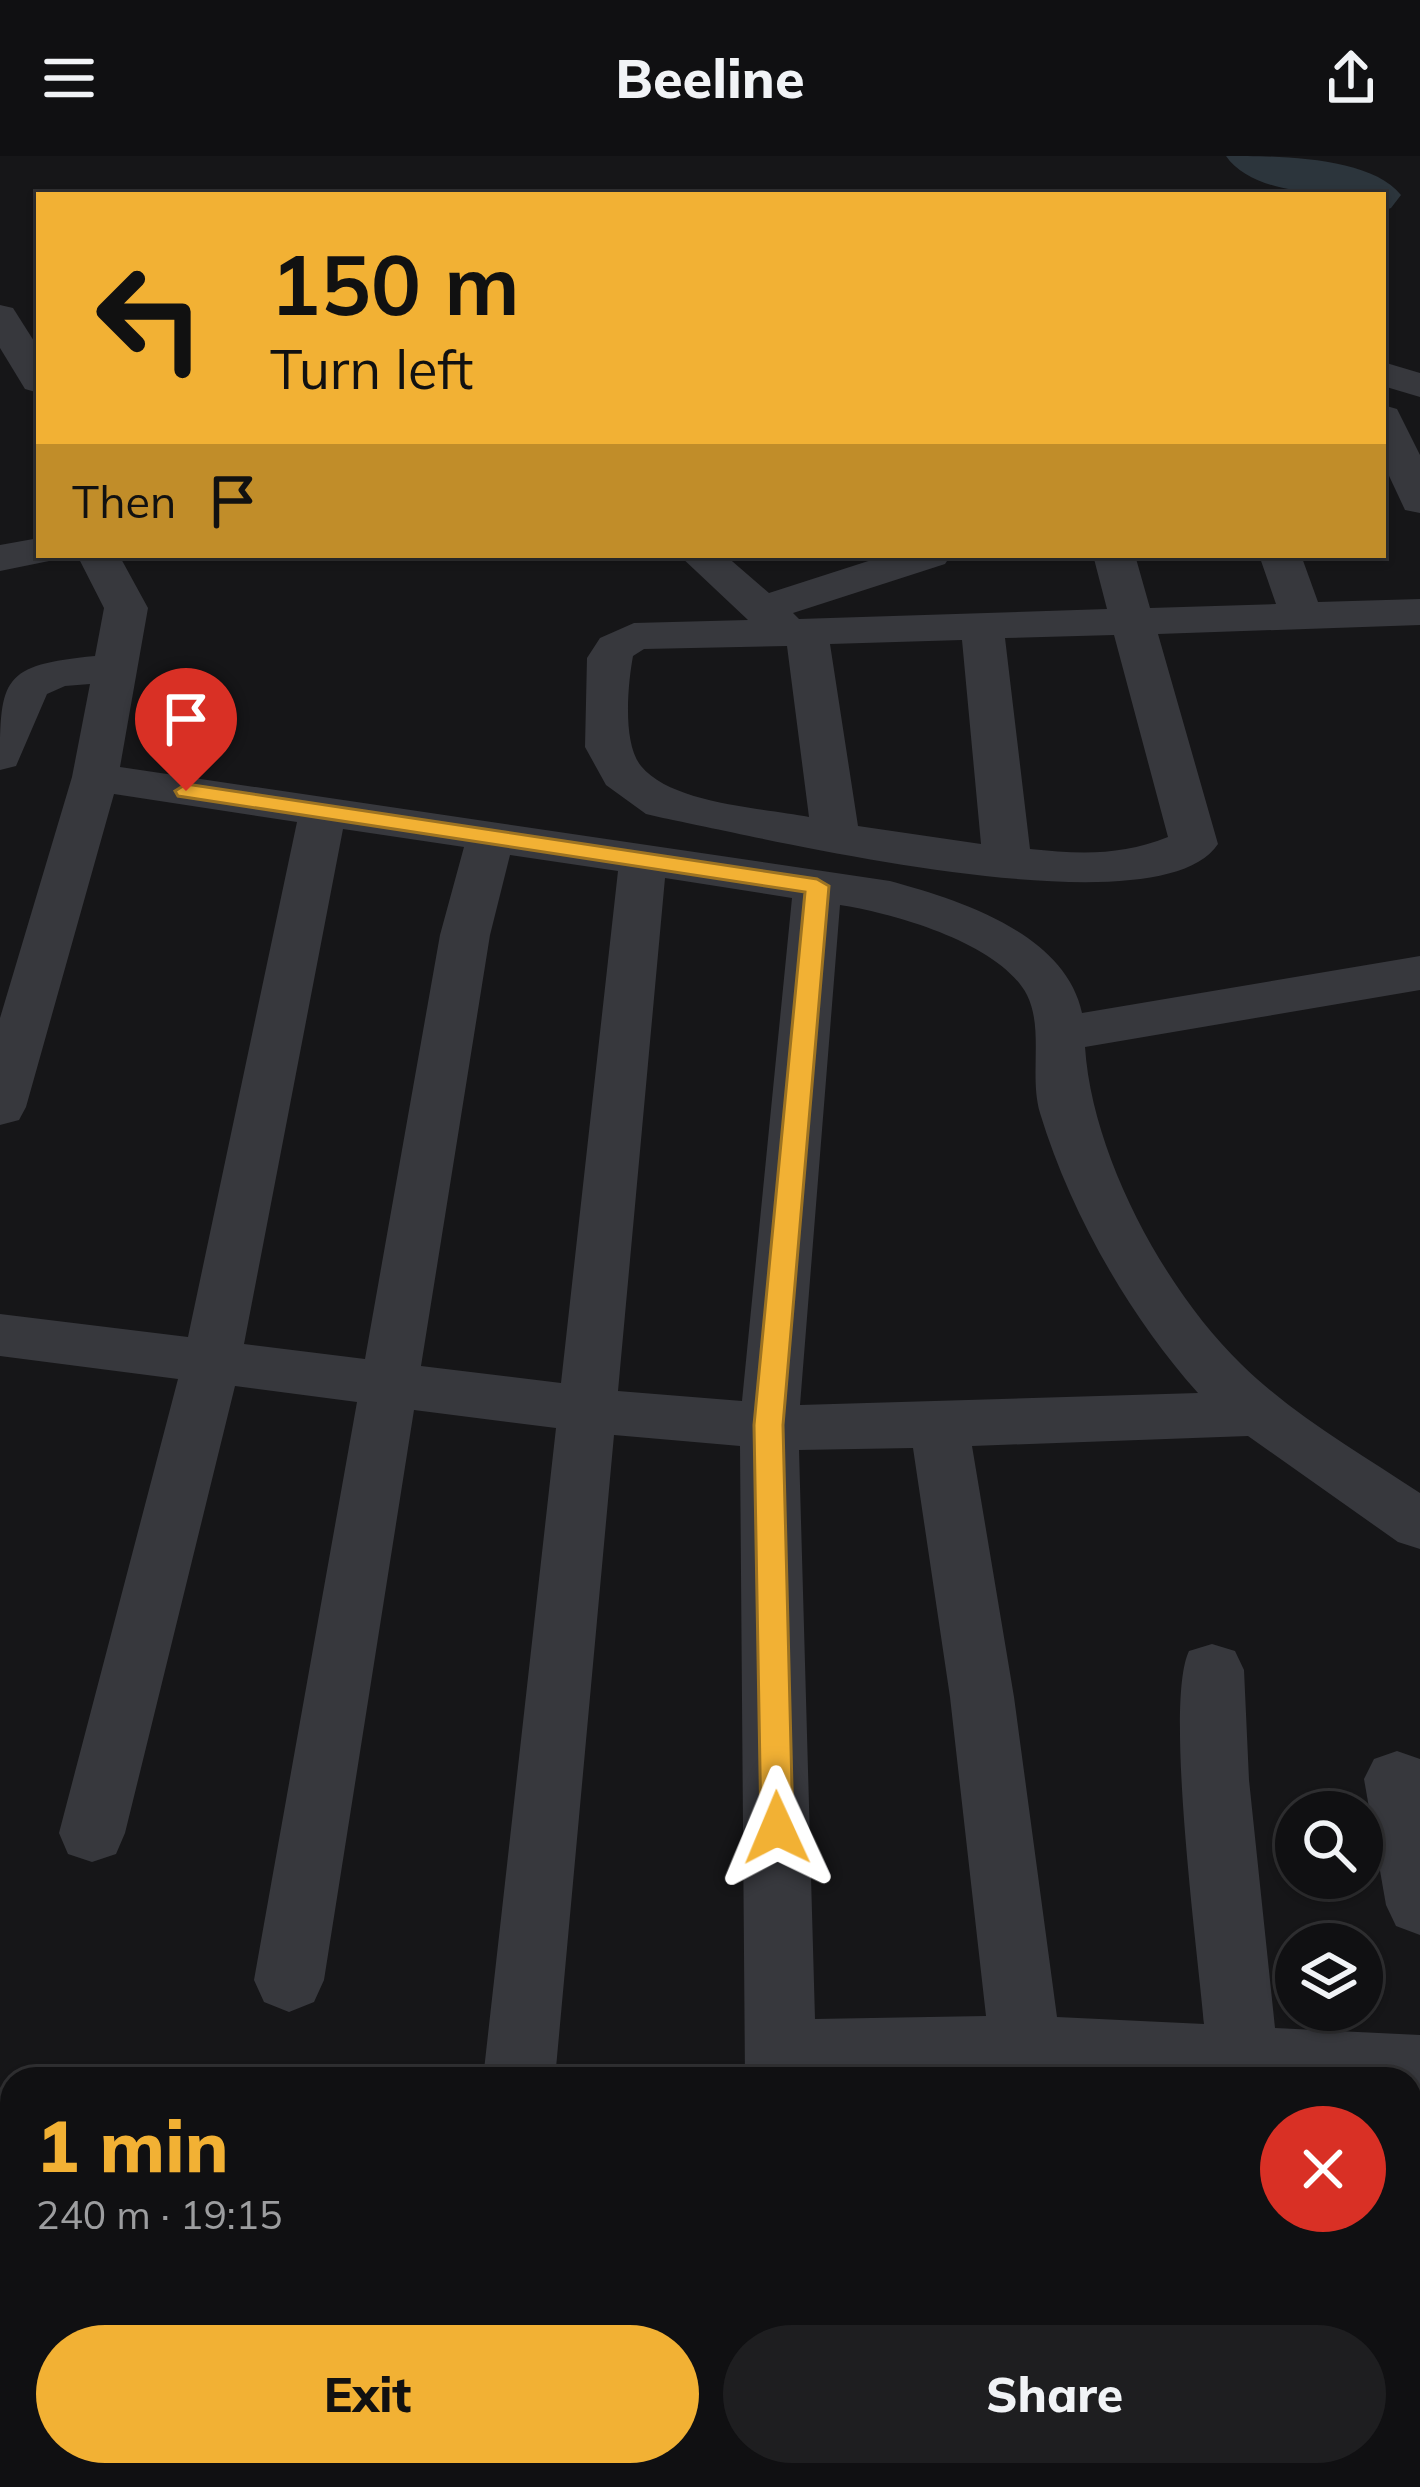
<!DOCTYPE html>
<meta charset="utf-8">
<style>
:root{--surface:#101012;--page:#1e1e20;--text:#f1f3f6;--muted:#9c9d9f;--line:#303032;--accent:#f2b134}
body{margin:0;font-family:Mulish,sans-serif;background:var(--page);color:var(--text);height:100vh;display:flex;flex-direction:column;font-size:45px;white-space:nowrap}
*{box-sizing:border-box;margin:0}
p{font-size:39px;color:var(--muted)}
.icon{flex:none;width:66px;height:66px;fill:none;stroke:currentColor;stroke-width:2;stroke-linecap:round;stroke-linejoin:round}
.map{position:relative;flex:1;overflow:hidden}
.panel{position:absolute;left:0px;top:1911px;width:1422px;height:420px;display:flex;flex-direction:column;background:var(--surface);border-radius:36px 36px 0 0;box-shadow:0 3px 9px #0004,0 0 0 3px var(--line)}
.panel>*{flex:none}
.guide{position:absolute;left:36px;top:36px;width:1350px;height:366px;border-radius:0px;box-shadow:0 3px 9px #0004,0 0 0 3px var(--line);background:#f2b134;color:#111;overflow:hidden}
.fabs{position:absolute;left:1275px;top:1635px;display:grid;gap:24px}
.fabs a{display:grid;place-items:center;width:108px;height:108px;border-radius:50%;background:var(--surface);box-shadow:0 3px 9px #0004,0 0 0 3px var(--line);font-size:60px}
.pin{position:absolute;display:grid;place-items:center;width:102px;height:102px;color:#fff;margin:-123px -51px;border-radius:50% 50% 50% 0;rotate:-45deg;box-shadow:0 0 12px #0007}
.pin .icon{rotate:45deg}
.me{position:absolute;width:132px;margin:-66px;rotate:359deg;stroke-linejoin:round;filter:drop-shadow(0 0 9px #0008)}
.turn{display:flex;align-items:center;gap:42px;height:252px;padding:0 36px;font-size:54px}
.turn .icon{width:156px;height:156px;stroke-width:2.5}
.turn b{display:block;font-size:84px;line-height:102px}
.then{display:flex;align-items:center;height:114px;padding:0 36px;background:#0003;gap:24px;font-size:45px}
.round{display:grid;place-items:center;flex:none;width:126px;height:126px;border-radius:63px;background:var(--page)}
.overview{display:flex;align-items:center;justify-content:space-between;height:204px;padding:0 36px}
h1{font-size:72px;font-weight:800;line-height:90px;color:var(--accent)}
.action{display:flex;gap:24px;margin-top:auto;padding:24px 36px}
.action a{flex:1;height:138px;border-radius:72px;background:var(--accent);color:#111;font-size:48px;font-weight:800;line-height:138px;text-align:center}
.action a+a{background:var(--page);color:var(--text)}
header{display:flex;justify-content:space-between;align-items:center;height:156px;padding:0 36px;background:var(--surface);font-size:54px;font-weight:800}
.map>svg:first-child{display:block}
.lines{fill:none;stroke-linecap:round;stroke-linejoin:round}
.river{fill:#2c353c;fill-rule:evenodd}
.minor{fill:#37383d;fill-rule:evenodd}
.route{fill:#f2b134;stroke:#9d7322;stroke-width:3}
</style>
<header><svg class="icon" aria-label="menu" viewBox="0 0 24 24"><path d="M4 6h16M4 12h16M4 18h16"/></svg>Beeline<svg class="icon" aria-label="share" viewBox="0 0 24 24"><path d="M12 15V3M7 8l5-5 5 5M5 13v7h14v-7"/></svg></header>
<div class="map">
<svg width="1420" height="2331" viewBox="0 0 1420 2331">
<rect width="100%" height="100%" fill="#161618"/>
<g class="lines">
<path class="river" d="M 1226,0 C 1275,0 1370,0 1401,39 L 1391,52 L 1383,55 L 1383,39 C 1338,39 1254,41 1226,0 Z"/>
<g class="minor">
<path d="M 0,149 L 13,152 L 39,193 L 39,237 L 25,233 L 0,192 Z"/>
<path d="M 1383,206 L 1420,217 L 1420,241 L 1383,230 Z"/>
<path d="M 1383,249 L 1397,253 L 1420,299 L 1420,357 L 1405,354 L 1383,307 Z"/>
<path d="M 39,382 L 39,399 L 57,399 L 54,404 L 0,415 L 0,389 Z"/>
<path d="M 77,399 L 119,399 L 148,452 L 120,611 L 890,725 C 959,744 1065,777 1082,857 L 1420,800 L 1420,834 L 1085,891 C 1092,999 1164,1133 1241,1208 C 1293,1259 1359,1297 1420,1337 L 1420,1393 L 1398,1386 L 1248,1280 L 972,1290 L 1014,1541 L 1057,1861 L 1204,1868 C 1198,1797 1164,1547 1189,1495 L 1212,1488 L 1235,1495 L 1244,1514 L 1249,1624 L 1275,1872 L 1420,1879 L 1420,1945 L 1410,1945 L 1410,1923 L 745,1923 L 740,1290 L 614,1279 L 555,1923 L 483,1923 L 556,1272 L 414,1254 L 324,1824 L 314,1846 L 289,1856 L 264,1846 L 254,1824 L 357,1246 L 235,1230 L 125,1677 L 116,1698 L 92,1706 L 68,1698 L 59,1677 L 178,1223 L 0,1200 L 0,1158 L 188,1181 L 297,666 L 114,638 L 26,951 L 19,964 L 0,969 L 0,862 L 72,621 L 90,528 L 65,530 L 47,538 L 16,610 L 0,614 C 0,523 0,509 95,500 L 104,452 ZM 343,673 L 464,691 L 440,779 L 365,1203 L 244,1188 ZM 510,699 L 618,715 L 561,1227 L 421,1210 L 490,779 ZM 665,722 L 792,742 L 742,1245 L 618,1235 ZM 840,749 C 893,757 1000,787 1027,839 C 1044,873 1029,920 1040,957 C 1070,1056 1129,1160 1198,1237 L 800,1249 ZM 913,1292 L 950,1541 L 986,1860 L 815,1863 L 799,1294 Z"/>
<path d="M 679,399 L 725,399 L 769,437 L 887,399 L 951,399 L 945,408 L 793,457 L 799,463 L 1107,453 L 1093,399 L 1135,399 L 1150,452 L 1276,448 L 1259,399 L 1301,399 L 1318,446 L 1420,443 L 1420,469 L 1158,478 L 1218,688 C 1158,779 761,681 663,662 L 646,658 L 606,629 L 585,591 L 587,502 L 600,482 L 634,467 L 748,464 ZM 1114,479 L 1168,681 C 1121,700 1079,698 1030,693 L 1005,482 ZM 962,484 L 981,688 L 858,670 L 830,488 ZM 787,490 L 809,661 C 763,652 672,648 641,610 C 622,587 628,527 633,500 L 644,493 Z"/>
<path d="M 1397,1595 L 1420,1603 L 1420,1779 L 1396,1770 L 1386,1749 L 1364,1623 L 1374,1603 Z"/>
<path d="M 0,1949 L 12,1953 L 12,2082 L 0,2086 Z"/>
<path d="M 32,2319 L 112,2319 L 114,2331 L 34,2331 Z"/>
<path d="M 325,2319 L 405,2319 L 404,2331 L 324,2331 Z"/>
<path d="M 739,2319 L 819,2319 L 818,2331 L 738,2331 Z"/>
<path d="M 1083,2319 L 1163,2319 L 1166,2331 L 1086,2331 Z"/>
</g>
</g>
<path class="route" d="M 186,628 L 817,723 L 829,730 L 783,1269 L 793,1672 L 788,1682 L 777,1686 L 765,1682 L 761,1672 L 754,1269 L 805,736 L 178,640 L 175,635 Z"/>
</svg>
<div class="fabs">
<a><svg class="icon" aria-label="search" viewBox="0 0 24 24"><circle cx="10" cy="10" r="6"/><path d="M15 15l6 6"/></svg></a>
<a><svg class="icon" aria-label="layers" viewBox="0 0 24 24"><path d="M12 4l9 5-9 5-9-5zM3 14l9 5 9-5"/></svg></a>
</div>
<div class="pin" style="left:186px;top:635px;background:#d93025"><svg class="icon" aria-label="arrive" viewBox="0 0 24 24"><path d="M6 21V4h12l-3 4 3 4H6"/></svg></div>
<svg class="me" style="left:777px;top:1672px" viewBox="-20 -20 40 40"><path d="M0-17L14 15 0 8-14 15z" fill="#f2b134" stroke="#fff" stroke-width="4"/></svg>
<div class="guide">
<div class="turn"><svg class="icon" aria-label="left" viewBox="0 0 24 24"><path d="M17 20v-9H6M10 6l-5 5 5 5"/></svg><div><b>150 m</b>Turn left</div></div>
<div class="then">Then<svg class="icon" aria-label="arrive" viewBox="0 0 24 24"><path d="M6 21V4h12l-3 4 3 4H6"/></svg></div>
</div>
<section class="panel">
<div class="overview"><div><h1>1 min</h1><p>240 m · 19:15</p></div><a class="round" style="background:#d93025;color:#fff"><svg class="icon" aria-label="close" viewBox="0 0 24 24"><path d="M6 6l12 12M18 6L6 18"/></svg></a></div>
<div class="action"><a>Exit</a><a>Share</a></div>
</section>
</div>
